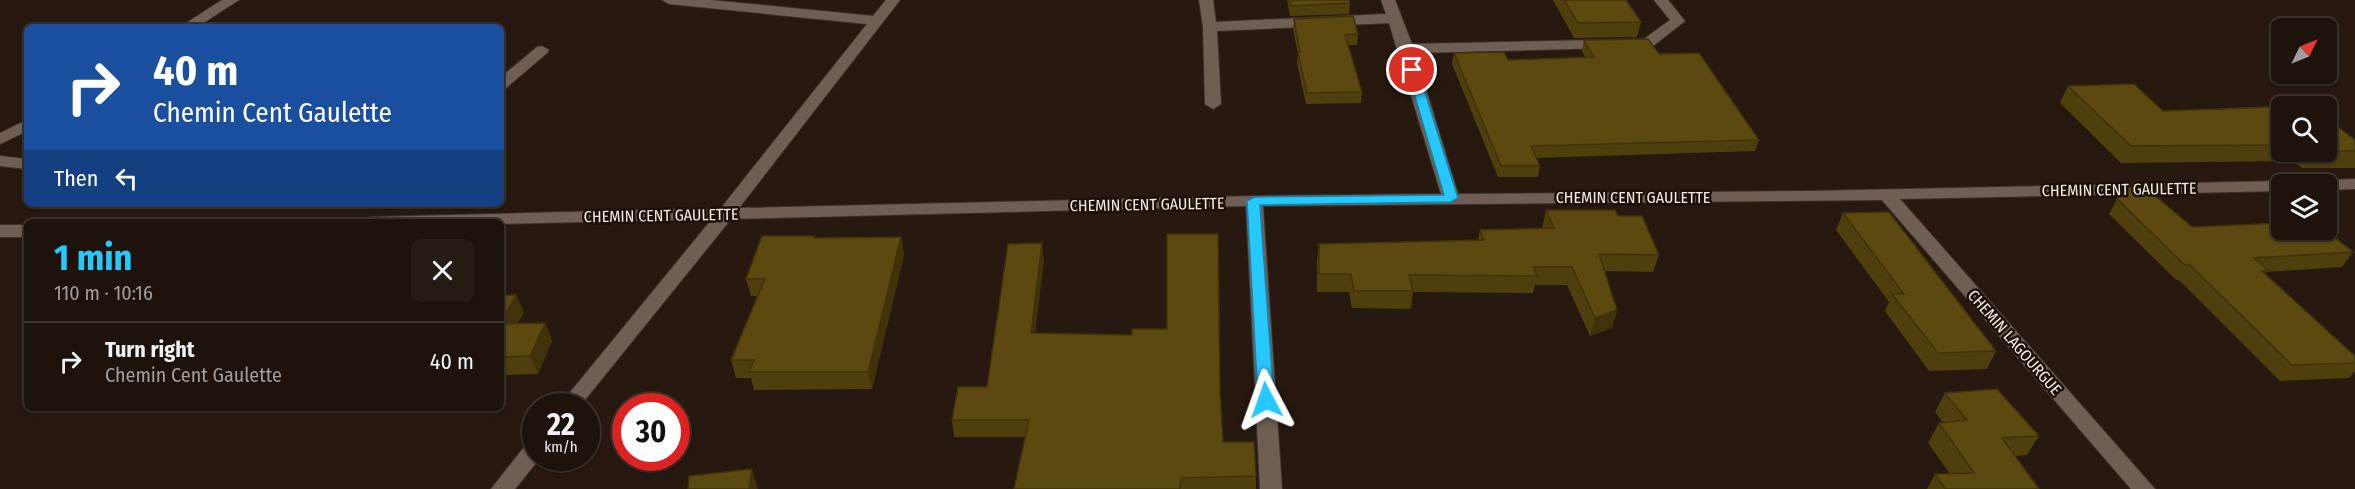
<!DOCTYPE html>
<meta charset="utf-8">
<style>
:root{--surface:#1d130b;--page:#251c14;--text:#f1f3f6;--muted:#a09e9d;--line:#3b322c;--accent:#27c8ff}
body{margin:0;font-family:"Fira Sans Condensed",sans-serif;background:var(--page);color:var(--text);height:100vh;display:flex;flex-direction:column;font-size:22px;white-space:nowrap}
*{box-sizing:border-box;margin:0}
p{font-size:20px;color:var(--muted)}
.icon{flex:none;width:33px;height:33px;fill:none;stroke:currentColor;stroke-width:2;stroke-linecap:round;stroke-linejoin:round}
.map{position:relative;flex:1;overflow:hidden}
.drawer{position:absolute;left:24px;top:219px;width:480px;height:192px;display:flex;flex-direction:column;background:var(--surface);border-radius:9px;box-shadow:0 2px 4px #0004,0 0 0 2px var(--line)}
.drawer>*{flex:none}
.banner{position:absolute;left:24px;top:24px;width:480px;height:183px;border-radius:9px;box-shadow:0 2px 4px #0004,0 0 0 2px var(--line);background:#1a4fa0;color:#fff;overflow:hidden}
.needle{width:39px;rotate:47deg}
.controls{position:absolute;left:2271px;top:18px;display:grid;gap:12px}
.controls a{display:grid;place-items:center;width:66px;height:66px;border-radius:9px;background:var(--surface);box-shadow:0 2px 4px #0004,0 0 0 2px var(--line);font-size:30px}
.speed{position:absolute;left:522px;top:393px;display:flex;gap:12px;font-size:30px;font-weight:700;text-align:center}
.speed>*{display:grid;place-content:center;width:78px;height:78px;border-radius:50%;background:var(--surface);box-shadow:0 2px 4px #0004,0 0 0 2px var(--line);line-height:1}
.speed small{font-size:15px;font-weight:400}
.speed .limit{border:9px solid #d22;background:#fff;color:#111}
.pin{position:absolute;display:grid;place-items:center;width:51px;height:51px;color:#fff;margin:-26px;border:3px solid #fff;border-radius:50%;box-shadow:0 2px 6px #0007}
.me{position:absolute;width:66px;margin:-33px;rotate:356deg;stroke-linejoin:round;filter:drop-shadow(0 0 4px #0008)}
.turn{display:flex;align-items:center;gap:21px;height:126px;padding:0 30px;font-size:27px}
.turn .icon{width:78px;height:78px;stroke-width:2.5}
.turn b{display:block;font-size:42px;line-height:51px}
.then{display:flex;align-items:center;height:57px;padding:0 30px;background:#0003;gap:12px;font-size:22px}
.round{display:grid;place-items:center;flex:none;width:63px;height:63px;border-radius:9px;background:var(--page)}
.headline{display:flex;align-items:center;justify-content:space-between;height:102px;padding:0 30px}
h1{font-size:36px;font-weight:700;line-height:45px;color:var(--accent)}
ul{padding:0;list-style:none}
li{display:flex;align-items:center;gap:18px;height:78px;padding:0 30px;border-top:2px solid var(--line)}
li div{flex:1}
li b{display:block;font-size:22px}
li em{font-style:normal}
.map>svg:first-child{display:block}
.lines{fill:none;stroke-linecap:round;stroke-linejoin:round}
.minor-casing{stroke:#3c322d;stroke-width:2}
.minor{fill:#6f5e53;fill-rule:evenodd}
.wall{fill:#4e3f0d}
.shaded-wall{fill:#40330a}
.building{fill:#5b490f;stroke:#40330a;stroke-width:1.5}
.route{fill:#27c8ff;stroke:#1982a6;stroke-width:1.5}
.labels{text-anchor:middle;stroke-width:5;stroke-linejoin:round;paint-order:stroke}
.street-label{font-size:16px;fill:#f2e8e2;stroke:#1d1007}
</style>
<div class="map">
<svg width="2355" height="489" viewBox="0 0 2355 489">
<rect width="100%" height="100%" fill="#27190f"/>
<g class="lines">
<g class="minor-casing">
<g id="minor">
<path d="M 222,0 L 239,0 L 197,27 L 180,27 Z"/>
<path d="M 662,0 L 710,0 L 873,16 L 886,0 L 900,0 L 739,208 L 1254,196 L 1441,194 L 1389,23 L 1217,31 L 1221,104 L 1213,109 L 1205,104 L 1203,27 L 1199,0 L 1213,0 L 1216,22 L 1386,14 L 1381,0 L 1395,0 L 1412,44 L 1644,39 L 1670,20 L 1654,0 L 1668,0 L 1685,21 L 1653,46 L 1648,47 L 1415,53 L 1458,194 L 1810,191 L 2282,181 L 2289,184 L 2282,184 L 2282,191 L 1900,199 L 2155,489 L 2131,489 L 1882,200 L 1263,206 L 1282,489 L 1260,489 L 1246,206 L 731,219 L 580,406 L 559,406 L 712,219 L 501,224 L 501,222 L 364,222 L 367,218 L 373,217 L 721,208 L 867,24 L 669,4 Z"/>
<path d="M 542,46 L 549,50 L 547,53 L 506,88 L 501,90 L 501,77 L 537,47 Z"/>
<path d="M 27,120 L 27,131 L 0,144 L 0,133 Z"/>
<path d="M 0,156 L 27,159 L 27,169 L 0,166 Z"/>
<path d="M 2355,179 L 2355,189 L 2326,190 L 2326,184 L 2318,184 L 2326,180 Z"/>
<rect x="0" y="225" width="27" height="12"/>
<path d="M 536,440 L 536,458 L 540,458 L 515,489 L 491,489 L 528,442 Z"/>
</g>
</g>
<use href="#minor" class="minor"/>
</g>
<g class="wall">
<path d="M 1287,0 L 1349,0 L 1350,3 L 1349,14 L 1290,16 Z"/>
<path d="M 1553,0 L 1626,0 L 1641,22 L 1637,37 L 1574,38 Z"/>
<path d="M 1294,19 L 1358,34 L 1357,45 L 1348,45 L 1362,92 L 1361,103 L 1306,104 L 1297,63 L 1298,54 L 1293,30 Z"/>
<path d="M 1584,40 L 1659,54 L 1759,140 L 1755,151 L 1536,158 L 1540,166 L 1538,177 L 1498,177 L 1452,64 L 1454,53 L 1508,60 L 1585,57 L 1582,51 Z"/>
<path d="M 2068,86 L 2163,111 L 2282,106 L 2282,152 L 2326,152 L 2327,118 L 2355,140 L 2355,168 L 2302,168 L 2294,161 L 2121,163 L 2060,103 Z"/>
<path d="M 2117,199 L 2192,227 L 2353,252 L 2342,267 L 2266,272 L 2265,273 L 2355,356 L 2355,371 L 2349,378 L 2280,381 L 2179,280 L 2176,280 L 2109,214 Z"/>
<path d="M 1546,210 L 1618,216 L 1659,255 L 1653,272 L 1604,271 L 1617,310 L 1612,328 L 1590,336 L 1567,285 L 1535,285 L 1533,293 L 1413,292 L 1411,309 L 1352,308 L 1349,292 L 1317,292 L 1317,261 L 1319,244 L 1478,240 L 1480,230 L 1542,228 Z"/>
<path d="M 1843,213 L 1996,351 L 1987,369 L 1929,371 L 1885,311 L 1889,302 L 1836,230 Z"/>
<path d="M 901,237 L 904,255 L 872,389 L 754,390 L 751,378 L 736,378 L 731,360 L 757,296 L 751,296 L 746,279 L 815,238 Z"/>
<path d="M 1044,260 L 1035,333 L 1220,392 L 1223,442 L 1256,476 L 1256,489 L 1014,489 L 1025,437 L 954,437 L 952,420 L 987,387 Z"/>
<path d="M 501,295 L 516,295 L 524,313 L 517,324 L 545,323 L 552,341 L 538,374 L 501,375 Z"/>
<path d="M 1945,393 L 2039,436 L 2027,455 L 2015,456 L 2039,489 L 1927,489 L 1935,474 L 1950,474 L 1928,443 L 1939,423 L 1943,423 L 1935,412 Z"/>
</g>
<g class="shaded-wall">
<path d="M 901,237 L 904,255 L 872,389 L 868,372 Z"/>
<path d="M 1042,243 L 1044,260 L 1033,350 L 1031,333 Z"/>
<path d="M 516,295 L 524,313 L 508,342 L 501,328 L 501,322 Z"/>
<path d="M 1617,310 L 1612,328 L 1590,336 L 1595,318 Z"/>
<path d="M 545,323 L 552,341 L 538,374 L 530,356 Z"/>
<path d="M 752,469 L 758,489 L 749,489 Z"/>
</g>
<g class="building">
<path d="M 1290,0 L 1349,0 L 1350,3 L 1291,6 Z"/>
<path d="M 1564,0 L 1626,0 L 1641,22 L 1578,23 Z"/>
<path d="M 1353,16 L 1358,34 L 1345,35 L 1362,92 L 1307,93 L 1298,52 L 1300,52 L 1294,19 Z"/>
<path d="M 1648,39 L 1659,54 L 1699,53 L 1759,140 L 1531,146 L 1540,166 L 1501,166 L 1454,53 L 1504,52 L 1508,60 L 1594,57 L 1584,40 Z"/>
<path d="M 2134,84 L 2163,111 L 2299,106 L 2300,106 L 2282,106 L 2282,145 L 2131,146 L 2068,86 Z"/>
<path d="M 2326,118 L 2355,140 L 2355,151 L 2326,151 Z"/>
<path d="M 2138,181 L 2192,227 L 2282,223 L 2282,230 L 2325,230 L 2353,252 L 2254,258 L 2268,270 L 2262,271 L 2355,356 L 2355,363 L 2292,365 L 2189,264 L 2185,265 L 2117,199 L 2134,182 Z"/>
<path d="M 1546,210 L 1615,210 L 1618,216 L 1642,216 L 1659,255 L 1599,254 L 1617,310 L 1595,318 L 1572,267 L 1534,267 L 1537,276 L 1409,275 L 1413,291 L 1354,291 L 1351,274 L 1319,274 L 1319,244 L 1484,240 L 1480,230 L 1554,228 Z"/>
<path d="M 1889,212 L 1996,351 L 1938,353 L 1892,294 L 1904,294 L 1843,213 Z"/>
<path d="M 1167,234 L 1218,234 L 1220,392 L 1223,442 L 1254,442 L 1256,476 L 1181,478 L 1180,489 L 1014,489 L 1029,420 L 952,420 L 958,387 L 987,387 L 1008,244 L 1042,243 L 1031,333 L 1132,335 L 1132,329 L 1167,329 Z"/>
<path d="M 762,236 L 814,236 L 814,238 L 901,237 L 868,372 L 749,372 L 754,360 L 731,360 L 765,279 L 746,279 Z"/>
<path d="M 501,295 L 516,295 L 501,322 Z"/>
<path d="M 545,323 L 530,356 L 501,357 L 501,324 Z"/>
<path d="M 1997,389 L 2039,436 L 2002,438 L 2039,489 L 1945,489 L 1935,474 L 1974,473 L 1939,423 L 1967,420 L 1945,393 Z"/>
<path d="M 752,469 L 749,489 L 688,489 L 689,476 Z"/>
</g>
<path class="route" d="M 1412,67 L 1418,70 L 1458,198 L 1451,202 L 1260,205 L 1274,400 L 1271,404 L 1260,404 L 1258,400 L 1247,201 L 1254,197 L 1444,195 L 1407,70 Z"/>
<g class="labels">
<g class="street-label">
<text transform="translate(2119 189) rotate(-1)" y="6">CHEMIN CENT GAULETTE</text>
<text x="1633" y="203">CHEMIN CENT GAULETTE</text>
<text transform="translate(1147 204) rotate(-1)" y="6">CHEMIN CENT GAULETTE</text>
<text transform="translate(661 215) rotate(-1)" y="6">CHEMIN CENT GAULETTE</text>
<text transform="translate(2015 342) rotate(49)" y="6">CHEMIN LAGOURGUE</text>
</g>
</g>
</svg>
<div class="controls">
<a><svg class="needle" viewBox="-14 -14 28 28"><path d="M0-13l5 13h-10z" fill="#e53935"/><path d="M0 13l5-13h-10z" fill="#a09e9d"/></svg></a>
<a><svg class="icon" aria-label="search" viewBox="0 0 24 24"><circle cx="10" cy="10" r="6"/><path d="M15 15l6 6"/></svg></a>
<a><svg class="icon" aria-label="layers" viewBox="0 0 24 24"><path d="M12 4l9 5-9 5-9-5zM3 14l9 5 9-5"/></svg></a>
</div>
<div class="speed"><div>22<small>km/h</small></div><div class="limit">30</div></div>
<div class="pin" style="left:1412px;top:70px;background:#d93025"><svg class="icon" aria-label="arrive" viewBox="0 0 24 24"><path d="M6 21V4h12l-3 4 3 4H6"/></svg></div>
<svg class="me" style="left:1266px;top:400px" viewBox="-20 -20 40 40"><path d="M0-17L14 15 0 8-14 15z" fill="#27c8ff" stroke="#fff" stroke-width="4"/></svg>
<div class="banner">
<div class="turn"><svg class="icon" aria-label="right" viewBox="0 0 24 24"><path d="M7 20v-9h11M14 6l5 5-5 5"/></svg><div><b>40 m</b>Chemin Cent Gaulette</div></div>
<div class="then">Then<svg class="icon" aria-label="left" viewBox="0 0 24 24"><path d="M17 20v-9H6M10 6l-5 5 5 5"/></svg></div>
</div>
<section class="drawer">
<div class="headline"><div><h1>1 min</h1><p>110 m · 10:16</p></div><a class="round"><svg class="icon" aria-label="close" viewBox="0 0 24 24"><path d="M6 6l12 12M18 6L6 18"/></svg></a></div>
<ul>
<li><svg class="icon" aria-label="right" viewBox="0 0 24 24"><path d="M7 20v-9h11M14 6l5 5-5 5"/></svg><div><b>Turn right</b><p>Chemin Cent Gaulette</p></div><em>40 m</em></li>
</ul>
</section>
</div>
